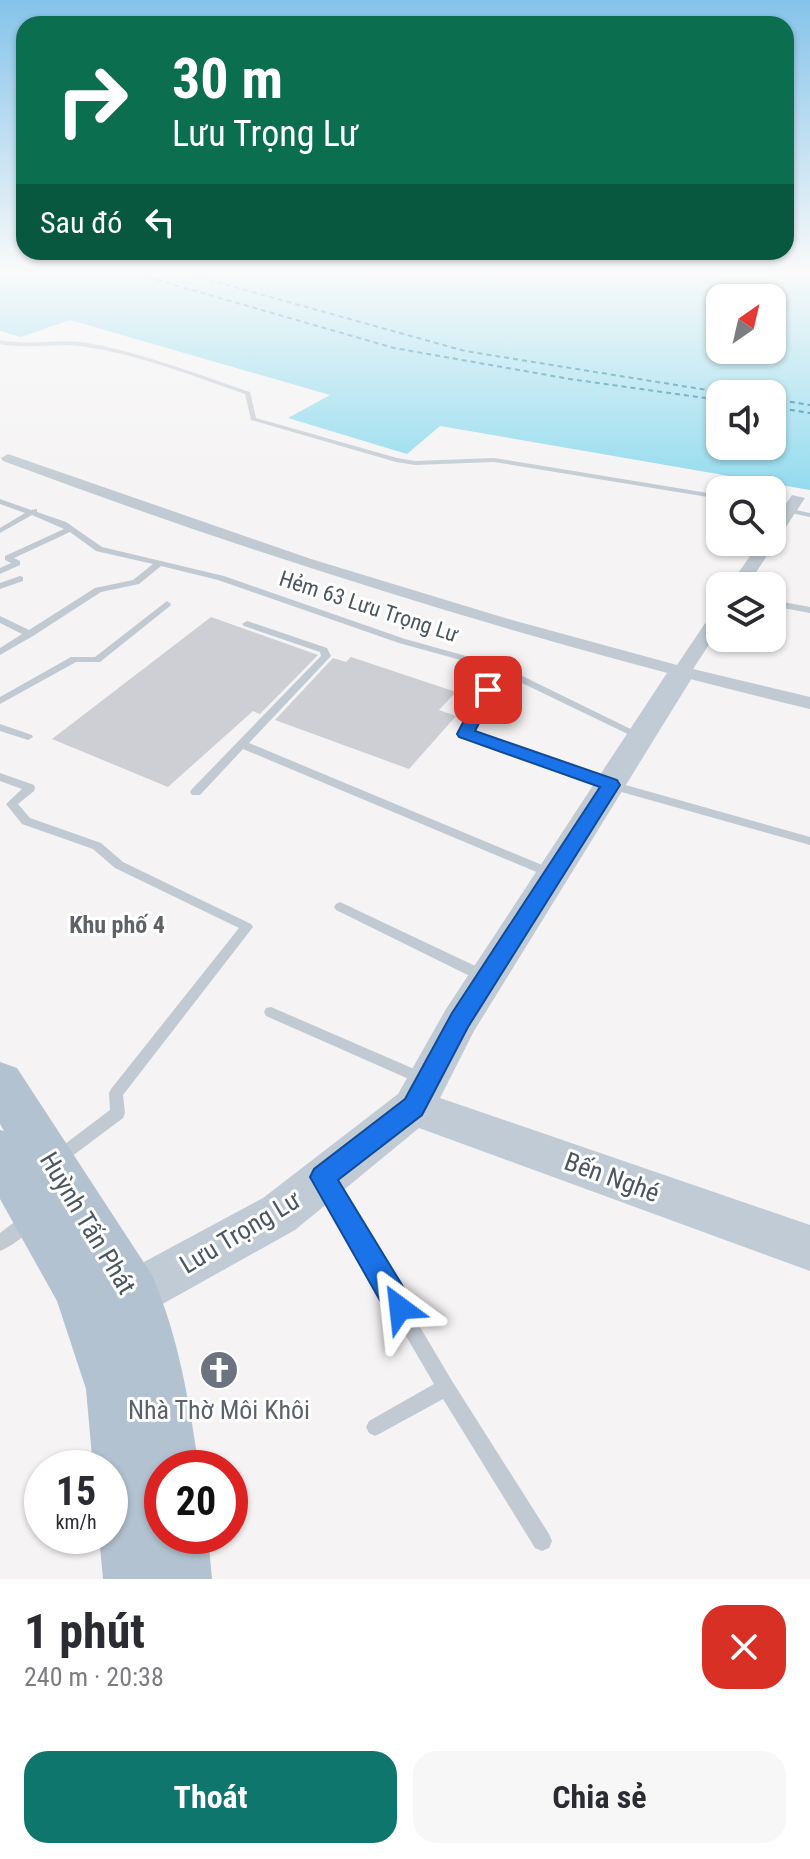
<!DOCTYPE html>
<html lang="vi">
<meta charset="utf-8">
<style>
:root{--surface:#fff;--page:#f7f7f7;--text:#2b2b33;--muted:#7c7c81;--accent:#0f766e}
body{margin:0;font-family:"Roboto Condensed",sans-serif;background:var(--page);color:var(--text);height:100vh;display:flex;flex-direction:column;font-size:30px;white-space:nowrap}
*{box-sizing:border-box;margin:0}
p{font-size:26px;color:var(--muted)}
.icon{flex:none;width:44px;height:44px;fill:none;stroke:currentColor;stroke-width:2;stroke-linecap:round;stroke-linejoin:round}
.map{position:relative;height:1579px;overflow:hidden}
.panel{display:flex;flex-direction:column;background:var(--surface);flex:1}
.panel>*{flex:none}
.guide{position:absolute;left:16px;top:16px;width:778px;height:244px;border-radius:24px;box-shadow:0 2px 6px #0004;background:#0b6e4f;color:#fff;overflow:hidden}
.needle{width:52px;rotate:34deg}
.tools{position:absolute;left:706px;top:284px;display:grid;gap:16px}
.tools a{display:grid;place-items:center;width:80px;height:80px;border-radius:16px;background:var(--surface);box-shadow:0 2px 6px #0004;font-size:40px}
.speed{position:absolute;left:24px;top:1450px;display:flex;gap:16px;font-size:40px;font-weight:700;text-align:center}
.speed>*{display:grid;place-content:center;width:104px;height:104px;border-radius:50%;background:var(--surface);box-shadow:0 2px 6px #0004;line-height:1}
.speed small{font-size:20px;font-weight:400}
.speed .limit{border:12px solid #d22;background:#fff;color:#111}
.pin{position:absolute;display:grid;place-items:center;width:68px;height:68px;color:#fff;margin:-34px;border-radius:16px;box-shadow:0 4px 12px #0006}
.me{position:absolute;width:88px;margin:-44px;rotate:330deg;stroke-linejoin:round;filter:drop-shadow(0 0 6px #0008)}
.turn{display:flex;align-items:center;gap:28px;height:168px;padding:0 24px;font-size:36px}
.turn .icon{width:104px;height:104px;stroke-width:2.5}
.turn b{display:block;font-size:56px;line-height:68px}
.then{display:flex;align-items:center;height:76px;padding:0 24px;background:#0003;gap:16px;font-size:30px}
.round{display:grid;place-items:center;flex:none;width:84px;height:84px;border-radius:24px;background:var(--page)}
.head{display:flex;align-items:center;justify-content:space-between;height:136px;padding:0 24px}
h1{font-size:48px;font-weight:700;line-height:60px}
.button{display:flex;gap:16px;margin-top:auto;padding:16px 24px}
.button a{flex:1;height:92px;border-radius:24px;background:var(--accent);color:#fff;font-size:32px;font-weight:700;line-height:92px;text-align:center}
.button a+a{background:var(--page);color:var(--text)}
.map>svg:first-child{display:block}
.water{fill:#90daee;fill-rule:evenodd}
.lines{fill:none;stroke-linecap:round;stroke-linejoin:round}
.ferry{stroke:#0c7c9b;stroke-width:2;stroke-dasharray:5 4;stroke-linecap:butt}
.building{fill:#cdcfd5}
.lane{fill:#c1cad2;fill-rule:evenodd}
.street{fill:#c1cad2;fill-rule:evenodd}
.secondary{fill:#c1cbd6;fill-rule:evenodd}
.primary{fill:#b3c2d1;fill-rule:evenodd}
.route{fill:#1a73e8;stroke:#114b97;stroke-width:2}
.labels{text-anchor:middle;stroke-width:6;stroke-linejoin:round;paint-order:stroke}
.street-label{font-size:22px;fill:#4a5661;stroke:#fff}
.neighbourhood-label{font-size:24px;font-weight:bold;fill:#5f6368;stroke:#fff}
.near-street-label{font-size:26px;fill:#4a5661;stroke:#fff}
.near-worship-label{font-size:26px;fill:#5b616d;stroke:#fff}
</style>
<div class="map">
<svg width="810" height="1579" viewBox="0 0 810 1579">
<rect width="100%" height="100%" fill="#f5f3f3"/>
<path class="water" d="M 0,275 L 810,278 L 810,490 L 440,426 L 407,454 L 288,418 L 330,395 L 70,320 L 21,337 L 0,331 ZM 720,298 L 772,298 L 772,350 L 720,350 ZM 720,394 L 772,394 L 772,446 L 720,446 Z"/>
<g class="lines">
<g class="ferry">
<path d="M 140,275 L 394,348 L 570,379 L 720,400"/>
<path d="M 191,275 L 465,351 L 732,394"/>
<path d="M 772,399 L 810,405"/>
<path d="M 772,407 L 810,413"/>
</g>
</g>
<g class="building">
<path d="M 211,617 L 318,655 L 260,714 L 253,711 L 168,787 L 52,739 Z"/>
<path d="M 351,657 L 456,692 L 439,710 L 456,716 L 409,769 L 275,720 L 333,658 L 346,662 Z"/>
</g>
<g class="lines">
<g class="lane">
<path d="M 0,340 C 29,346 59,338 88,343 C 143,353 197,374 250,392 L 256,418 L 397,458 L 415,461 L 494,458 L 720,495 L 720,499 L 494,462 L 415,465 L 396,462 L 251,420 L 245,394 C 193,376 140,355 86,347 C 57,342 29,350 0,344 Z"/>
<path d="M 0,499 L 31,510 L 37,509 L 37,512 L 66,522 L 102,547 L 224,576 L 405,639 L 502,666 L 645,736 L 640,739 L 636,738 L 501,673 L 471,733 L 615,782 L 810,837 L 810,845 L 607,788 L 461,736 L 460,734 L 493,669 L 399,643 L 218,580 L 161,566 L 139,584 L 101,592 L 33,636 L 0,655 L 0,648 L 22,634 L 0,623 L 0,616 L 29,630 L 95,588 L 133,580 L 153,564 L 96,551 L 70,532 L 14,558 L 20,561 L 20,565 L 0,574 L 0,568 L 11,563 L 5,560 L 5,556 L 64,529 L 32,515 L 0,533 L 0,528 L 25,513 L 0,504 Z"/>
<path d="M 772,505 L 810,513 L 810,517 L 772,509 Z"/>
<path d="M 20,576 L 23,577 L 23,581 L 0,589 L 0,583 Z"/>
<path d="M 772,600 L 810,607 L 810,613 L 772,606 Z"/>
<path d="M 167,601 L 171,604 L 170,606 L 100,662 L 76,662 L 0,704 L 0,697 L 71,657 L 95,657 Z"/>
<path d="M 247,621 L 327,648 L 331,656 L 249,743 L 554,870 L 556,873 L 554,876 L 546,876 L 243,749 L 200,795 L 192,795 L 190,792 L 192,789 L 321,656 L 320,652 L 244,626 L 242,624 Z"/>
<path d="M 0,724 L 32,735 L 33,737 L 28,740 L 0,731 Z"/>
<path d="M 0,773 L 34,785 L 35,788 L 34,791 L 18,804 L 30,818 L 101,843 L 123,862 L 251,924 L 253,927 L 123,1095 L 125,1113 L 123,1118 L 63,1163 L 58,1165 L 53,1163 L 50,1158 L 53,1153 L 110,1110 L 109,1093 L 111,1089 L 239,928 L 115,868 L 93,849 L 22,824 L 6,804 L 22,789 L 0,781 Z"/>
<path d="M 340,902 L 488,972 L 490,976 L 488,980 L 483,981 L 478,980 L 336,910 L 334,907 L 336,904 Z"/>
<path d="M 271,1007 L 428,1075 L 430,1079 L 428,1083 L 423,1085 L 418,1083 L 266,1016 L 264,1012 L 266,1008 Z"/>
<path d="M 327,1178 L 333,1180 L 452,1381 L 549,1534 L 552,1541 L 549,1548 L 542,1551 L 535,1548 L 443,1399 L 381,1433 L 375,1436 L 369,1433 L 366,1427 L 369,1421 L 434,1384 L 321,1190 L 319,1185 L 321,1180 Z"/>
<path d="M 27,1214 L 33,1217 L 35,1222 C 29,1234 12,1246 0,1251 L 0,1233 L 21,1217 Z"/>
</g>
<g class="street">
<path d="M 8,454 L 311,559 L 512,620 L 677,665 L 714,610 L 720,609 L 720,628 L 693,669 L 810,697 L 810,709 C 537,643 268,560 3,461 L 1,458 Z"/>
<path d="M 792,495 L 805,498 L 747,586 L 729,586 L 760,542 L 772,542 L 772,523 Z"/>
</g>
<path class="secondary" d="M 681,665 L 691,667 L 695,673 L 474,1031 L 440,1098 L 810,1225 L 810,1271 L 419,1128 L 295,1230 L 150,1311 L 133,1318 L 116,1311 L 109,1294 L 116,1277 L 263,1198 L 398,1094 L 446,1009 L 667,673 L 671,667 Z"/>
<path class="primary" d="M 0,1062 L 17,1068 L 152,1275 C 179,1338 189,1401 199,1468 L 162,1468 L 162,1496 L 158,1495 L 162,1536 L 208,1536 L 212,1579 L 103,1579 L 99,1536 L 110,1536 L 110,1468 L 93,1468 L 86,1389 L 57,1301 L 0,1199 L 0,1130 L 4,1131 L 0,1124 Z"/>
</g>
<linearGradient id="sky" x2="0" y2="1"><stop stop-color="#85c3ea"/><stop offset="0.55" stop-color="#fafafa"/><stop offset="1" stop-color="#fafafa" stop-opacity="0"/></linearGradient>
<rect width="810" height="496" fill="url(#sky)"/>
<path class="route" d="M 488,685 L 496,690 L 475,731 L 617,780 L 620,785 L 468,1027 L 422,1115 L 338,1180 L 410,1298 L 414,1308 L 410,1318 L 400,1322 L 390,1318 L 310,1177 L 314,1169 L 405,1099 L 452,1013 L 600,787 L 459,737 L 457,734 L 480,690 Z"/>
<defs>
<g id="church-disc" transform="scale(2)"><circle r="9.5" fill="#6b7280" stroke="#fff"/><path d="M-1.2-6h2.4v3.5h3.3v2.4h-3.3V6h-2.4V-.1h-3.3v-2.4h3.3Z" fill="#fff"/></g>
</defs>
<g fill-rule="evenodd">
<use href="#church-disc" x="219" y="1370"/>
</g>
<g class="labels">
<g class="street-label">
<text transform="translate(369 606) rotate(18)" y="8">Hẻm 63 Lưu Trọng Lư</text>
</g>
<g class="neighbourhood-label">
<text x="117" y="933">Khu phố 4</text>
</g>
<g class="near-street-label">
<text transform="translate(612 1177) rotate(20)" y="9">Bến Nghé</text>
<text transform="translate(88 1223) rotate(59)" y="9">Huỳnh Tấn Phát</text>
<text transform="translate(240 1232) rotate(-31)" y="9">Lưu Trọng Lư</text>
</g>
<g class="near-worship-label">
<text x="219" y="1419">Nhà Thờ Môi Khôi</text>
</g>
</g>
</svg>
<div class="tools">
<a><svg class="needle" viewBox="-14 -14 28 28"><path d="M0-13l5 13h-10z" fill="#e53935"/><path d="M0 13l5-13h-10z" fill="#7c7c81"/></svg></a>
<a><svg class="icon" aria-label="sound" viewBox="0 0 24 24"><path d="M4 9h4l5-4v14l-5-4H4zM17 9q2 3 0 6"/></svg></a>
<a><svg class="icon" aria-label="search" viewBox="0 0 24 24"><circle cx="10" cy="10" r="6"/><path d="M15 15l6 6"/></svg></a>
<a><svg class="icon" aria-label="layers" viewBox="0 0 24 24"><path d="M12 4l9 5-9 5-9-5zM3 14l9 5 9-5"/></svg></a>
</div>
<div class="speed"><div>15<small>km/h</small></div><div class="limit">20</div></div>
<div class="pin" style="left:488px;top:690px;background:#d93025"><svg class="icon" aria-label="arrive" viewBox="0 0 24 24"><path d="M6 21V4h12l-3 4 3 4H6"/></svg></div>
<svg class="me" style="left:400px;top:1308px" viewBox="-20 -20 40 40"><path d="M0-17L14 15 0 8-14 15z" fill="#1a73e8" stroke="#fff" stroke-width="4"/></svg>
<div class="guide">
<div class="turn"><svg class="icon" aria-label="right" viewBox="0 0 24 24"><path d="M7 20v-9h11M14 6l5 5-5 5"/></svg><div><b>30 m</b>Lưu Trọng Lư</div></div>
<div class="then">Sau đó<svg class="icon" aria-label="left" viewBox="0 0 24 24"><path d="M17 20v-9H6M10 6l-5 5 5 5"/></svg></div>
</div>
</div>
<section class="panel">
<div class="head"><div><h1>1 phút</h1><p>240 m · 20:38</p></div><a class="round" style="background:#d93025;color:#fff"><svg class="icon" aria-label="close" viewBox="0 0 24 24"><path d="M6 6l12 12M18 6L6 18"/></svg></a></div>
<div class="button"><a>Thoát</a><a>Chia sẻ</a></div>
</section>
